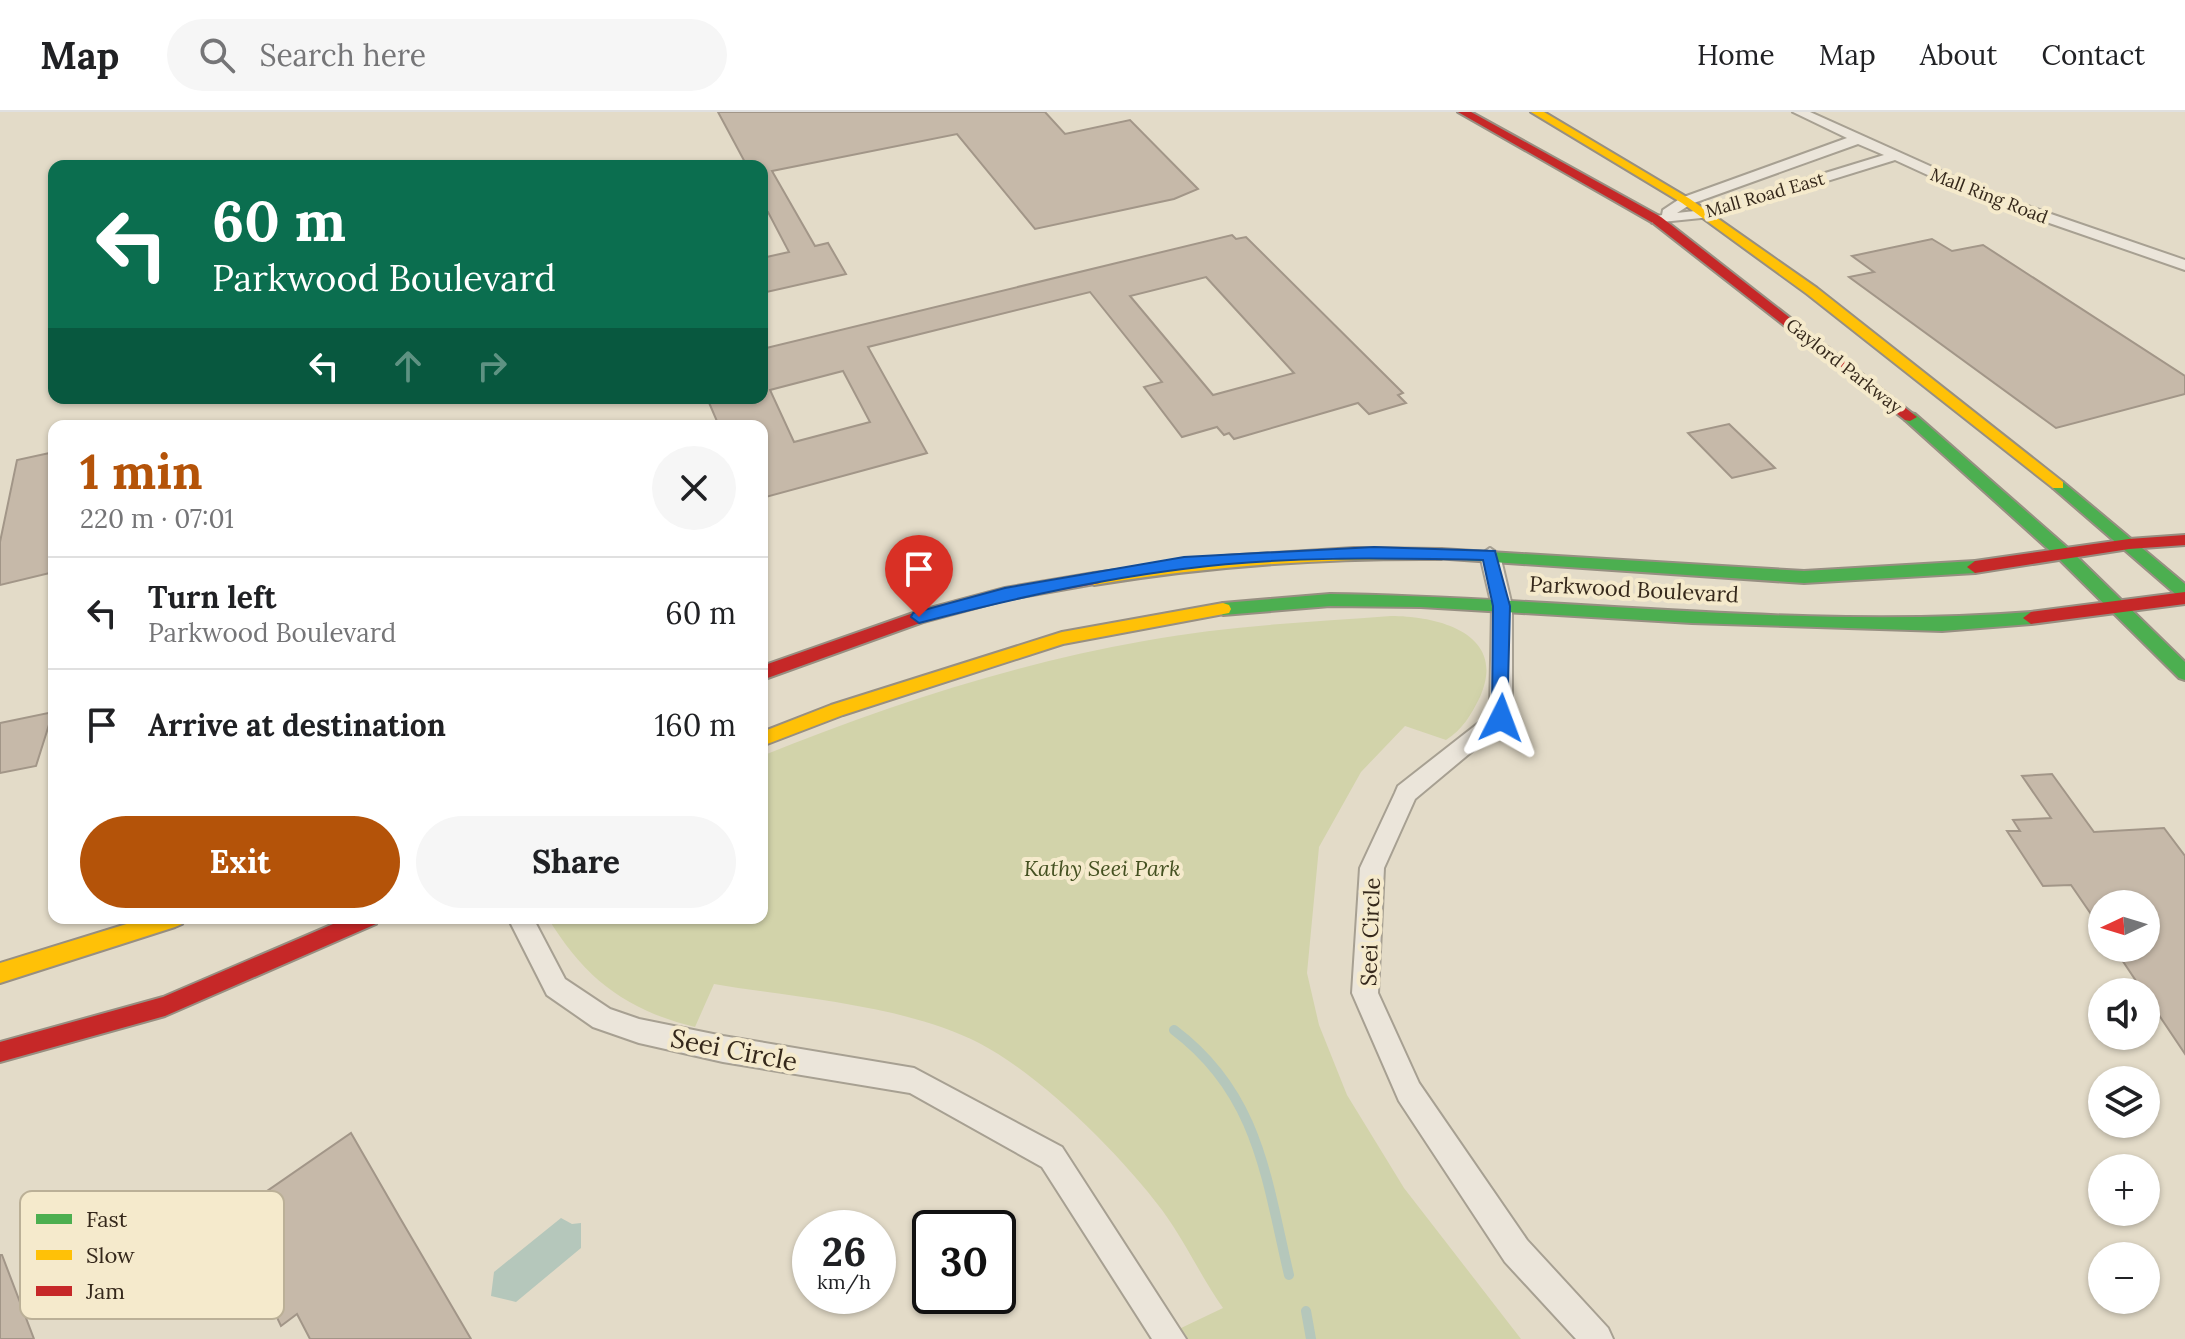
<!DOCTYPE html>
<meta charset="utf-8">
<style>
:root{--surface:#fff;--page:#f6f6f6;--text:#202124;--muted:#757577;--line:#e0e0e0;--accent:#b45309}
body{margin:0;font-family:Lora,serif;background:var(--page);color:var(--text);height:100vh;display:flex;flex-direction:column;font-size:30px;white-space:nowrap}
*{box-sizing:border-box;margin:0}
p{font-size:26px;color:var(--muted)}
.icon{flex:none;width:44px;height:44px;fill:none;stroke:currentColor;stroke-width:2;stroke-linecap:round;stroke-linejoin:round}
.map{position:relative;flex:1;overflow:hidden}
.drawer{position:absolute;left:48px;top:308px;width:720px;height:504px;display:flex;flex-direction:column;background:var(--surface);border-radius:16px;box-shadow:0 2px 6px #0004}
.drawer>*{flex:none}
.hud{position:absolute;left:48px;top:48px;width:720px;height:244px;border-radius:16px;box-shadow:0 2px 6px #0004;background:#0b6e4f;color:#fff;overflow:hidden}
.needle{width:52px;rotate:266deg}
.buttons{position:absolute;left:2088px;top:778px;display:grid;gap:16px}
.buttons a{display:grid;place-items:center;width:72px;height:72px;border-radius:50%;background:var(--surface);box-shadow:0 2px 6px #0004;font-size:40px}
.speed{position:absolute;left:792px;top:1098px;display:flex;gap:16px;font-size:40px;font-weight:700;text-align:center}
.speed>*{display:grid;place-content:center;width:104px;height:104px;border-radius:50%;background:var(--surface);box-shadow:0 2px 6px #0004;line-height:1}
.speed small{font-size:20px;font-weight:400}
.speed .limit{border:4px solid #111;border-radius:12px;background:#fff;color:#111}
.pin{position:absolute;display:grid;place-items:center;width:68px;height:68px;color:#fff;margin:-82px -34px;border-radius:50% 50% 50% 0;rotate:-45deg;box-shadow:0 0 8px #0007}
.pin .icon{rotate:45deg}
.me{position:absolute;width:88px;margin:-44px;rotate:3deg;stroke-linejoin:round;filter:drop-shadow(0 0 6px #0008)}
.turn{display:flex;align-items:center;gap:28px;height:168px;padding:0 32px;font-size:36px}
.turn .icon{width:104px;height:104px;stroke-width:2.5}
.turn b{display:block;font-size:56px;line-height:68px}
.lanes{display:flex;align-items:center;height:76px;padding:0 32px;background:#0003;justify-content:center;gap:40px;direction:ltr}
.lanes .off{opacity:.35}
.round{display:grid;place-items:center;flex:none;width:84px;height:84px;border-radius:42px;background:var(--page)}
.summary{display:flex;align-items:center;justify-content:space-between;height:136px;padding:0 32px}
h1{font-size:48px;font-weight:800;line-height:60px;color:var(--accent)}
.action{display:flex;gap:16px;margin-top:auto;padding:16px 32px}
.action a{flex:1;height:92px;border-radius:48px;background:var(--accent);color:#fff;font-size:32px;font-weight:800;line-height:92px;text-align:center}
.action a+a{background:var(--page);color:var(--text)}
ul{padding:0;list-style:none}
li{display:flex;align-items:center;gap:24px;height:112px;padding:0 32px;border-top:2px solid var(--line)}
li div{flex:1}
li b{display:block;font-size:30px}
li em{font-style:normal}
header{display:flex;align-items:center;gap:48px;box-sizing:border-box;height:112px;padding:0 40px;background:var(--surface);border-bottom:2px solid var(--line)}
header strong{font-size:38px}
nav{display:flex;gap:44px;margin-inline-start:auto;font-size:28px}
.search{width:560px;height:72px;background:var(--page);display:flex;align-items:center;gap:20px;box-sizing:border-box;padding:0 28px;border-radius:44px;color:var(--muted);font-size:30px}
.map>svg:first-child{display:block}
.green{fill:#d2d3aa}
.water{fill:#b5c7bb}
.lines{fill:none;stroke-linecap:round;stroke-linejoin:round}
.stream{stroke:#b5c7bb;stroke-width:10}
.building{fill:#c6b9a9;stroke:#a29688;stroke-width:2;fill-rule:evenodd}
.street-casing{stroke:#a7a092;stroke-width:4}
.fast-casing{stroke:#978f82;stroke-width:4}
.slow-casing{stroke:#978f82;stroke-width:4}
.jam-casing{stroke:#978f82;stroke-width:4}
.street{fill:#ebe5da;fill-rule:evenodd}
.fast{fill:#4caf50;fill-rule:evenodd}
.slow{fill:#ffc107;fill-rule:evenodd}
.jam{fill:#c62828;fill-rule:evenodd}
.route{fill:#1a73e8;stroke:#114b97;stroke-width:2}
.labels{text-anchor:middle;stroke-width:8;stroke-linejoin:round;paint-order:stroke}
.far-street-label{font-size:18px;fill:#35281b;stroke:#f5eacc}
.street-label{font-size:22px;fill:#35281b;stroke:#f5eacc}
.park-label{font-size:22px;font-style:italic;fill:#455121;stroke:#f5eacc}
.near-street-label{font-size:26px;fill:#35281b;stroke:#f5eacc}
.key{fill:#f5eacc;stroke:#bbb097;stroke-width:2}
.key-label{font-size:22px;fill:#35281b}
</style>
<header>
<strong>Map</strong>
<div class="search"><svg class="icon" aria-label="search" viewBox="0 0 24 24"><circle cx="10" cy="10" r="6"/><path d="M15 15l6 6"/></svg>Search here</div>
<nav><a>Home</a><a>Map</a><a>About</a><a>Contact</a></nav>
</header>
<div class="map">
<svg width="2185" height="1227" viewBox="0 0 2185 1227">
<rect width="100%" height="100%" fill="#e3dbc8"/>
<path class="green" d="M 1391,504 C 1439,504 1508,522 1480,585 C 1471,603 1463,617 1446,628 L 1405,614 L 1361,660 L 1319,735 L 1307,861 L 1319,913 L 1347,983 L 1404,1076 L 1521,1227 L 1185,1227 L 1179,1217 L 1223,1196 C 1201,1165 1185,1129 1162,1098 C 1121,1043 1041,963 979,931 C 905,893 796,886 714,872 L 695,915 C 626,898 585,867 548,806 L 762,806 L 762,644 C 885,594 1013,552 1144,529 C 1225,514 1309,510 1391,504 Z"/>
<path class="water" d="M 561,1106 L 572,1112 L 581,1111 L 581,1136 L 516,1190 L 491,1184 L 494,1160 Z"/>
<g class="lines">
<g class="stream">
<path d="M 1174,918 C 1259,982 1266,1066 1289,1163"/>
<path d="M 1306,1199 L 1311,1227"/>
</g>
</g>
<g class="building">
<path d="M 718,0 L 1045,0 L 1065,22 L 1130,8 L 1198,77 L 1174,87 L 1035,117 L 957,22 L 772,59 L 815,134 L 828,131 L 846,162 L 762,181 L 762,146 L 789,140 L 768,100 L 762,101 L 762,54 L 747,54 Z"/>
<path d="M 1232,123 L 1236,127 L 1246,125 L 1403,281 L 1398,283 L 1406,291 L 1369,302 L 1358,291 L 1234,327 L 1229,321 L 1224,323 L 1217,315 L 1182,325 L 1144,275 L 1162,270 L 1090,180 L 868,235 L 927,341 L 762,386 L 762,314 L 719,314 L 707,286 L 762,286 L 762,237 ZM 1206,165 L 1294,261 L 1213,283 L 1130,184 ZM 843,259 L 870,310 L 794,330 L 770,278 Z"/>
<path d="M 1932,127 L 1952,139 L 1983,133 L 2185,264 L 2185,282 L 2056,316 L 1849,165 L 1874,160 L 1852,144 Z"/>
<path d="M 1729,312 L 1775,356 L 1732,366 L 1688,321 Z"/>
<path d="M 54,340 L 54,460 L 0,473 L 0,430 L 17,348 Z"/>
<path d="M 53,600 L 36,654 L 0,661 L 0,611 Z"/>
<path d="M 2052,662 L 2094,720 L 2164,716 L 2185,744 L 2185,942 L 2114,836 L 2146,836 L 2146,792 L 2102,792 L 2102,818 L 2071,773 L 2043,774 L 2007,719 L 2020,719 L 2013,708 L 2051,706 L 2022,664 Z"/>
<path d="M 351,1021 L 400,1106 L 471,1227 L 310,1227 L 297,1202 L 281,1214 L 266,1182 L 281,1170 L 244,1095 Z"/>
<path d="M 0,1143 L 2,1143 L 34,1227 L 0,1227 Z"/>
</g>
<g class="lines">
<g class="street-casing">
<g id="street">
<path d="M 1793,0 L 1810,0 L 1990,81 L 2185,148 L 2185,158 L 1980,87 L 1895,48 L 1711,105 L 1652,111 L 1652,105 L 1662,103 L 1663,98 L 1681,86 L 1847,26 ZM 1858,32 L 1884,43 L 1704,98 L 1677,101 L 1691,92 Z"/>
<path d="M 1490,436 L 1500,443 L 1512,494 L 1512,606 L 1415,687 L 1384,756 L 1378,881 L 1419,971 L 1527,1128 L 1608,1216 L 1613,1227 L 1576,1227 L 1505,1150 L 1399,989 L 1352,881 L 1360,756 L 1395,681 L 1398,674 L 1490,602 L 1492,494 L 1480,443 Z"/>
<path d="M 508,806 L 533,806 L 565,867 L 610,897 L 639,907 L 723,924 L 914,956 L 1062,1035 L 1186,1227 L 1152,1227 L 1042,1055 L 910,981 L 723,950 L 639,931 L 593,915 L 547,883 Z"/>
</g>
</g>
<g class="fast-casing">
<g id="fast">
<path d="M 1910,301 L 1915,302 L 2069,437 L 2185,550 L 2185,568 L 2179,566 L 2057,445 L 1905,308 L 1905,302 Z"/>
<path d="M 2058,368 L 2063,370 L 2185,472 L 2185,487 L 2179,485 L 2053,376 L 2053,370 Z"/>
<path d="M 1441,437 L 1804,459 L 1975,449 L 1983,455 L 1975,461 L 1804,471 L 1435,446 L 1433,442 Z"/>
<path d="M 1330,482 C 1563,485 1798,518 2031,500 L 2039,506 L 2031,512 L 1942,519 L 1692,511 L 1421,495 L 1330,494 L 1223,503 L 1215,497 L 1223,491 Z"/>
</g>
</g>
<g class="slow-casing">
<g id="slow">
<path d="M 1531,0 L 1544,0 L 1690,87 L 1817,176 L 2063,370 L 2063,376 L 2053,376 L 1807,182 L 1682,91 Z"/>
<path d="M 1354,436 L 1441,437 L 1449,442 L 1441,447 C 1324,446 1209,454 1094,473 L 1086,467 L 1094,461 L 1224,444 Z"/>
<path d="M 1223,491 L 1229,493 L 1231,497 L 1229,501 L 1063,532 L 843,603 L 762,634 L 762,620 L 831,593 L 1062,520 Z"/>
<path d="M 146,806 L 185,806 L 182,812 L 175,815 L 0,871 L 0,851 Z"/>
</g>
</g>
<g class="jam-casing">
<g id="jam">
<path d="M 1458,0 L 1471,0 L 1661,105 L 1917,305 L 1910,309 L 1905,308 L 1653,111 Z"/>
<path d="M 2185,423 L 2185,433 L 2129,437 L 1975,461 L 1967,455 L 1975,449 L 2129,427 Z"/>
<path d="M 1094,461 L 1100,463 L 1102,467 L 1100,471 L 1005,488 L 923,510 L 762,568 L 762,554 L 919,499 L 1005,476 Z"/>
<path d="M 2185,480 L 2185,492 L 2031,512 L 2023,506 L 2031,500 Z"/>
<path d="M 347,806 L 379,806 L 376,812 L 165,904 L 0,950 L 0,930 L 163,885 Z"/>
</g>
</g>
<use href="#street" class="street"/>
<use href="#fast" class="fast"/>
<use href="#slow" class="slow"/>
<use href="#jam" class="jam"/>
</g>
<path class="route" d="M 1374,435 L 1495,439 L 1510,494 L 1507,611 L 1495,611 L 1492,606 L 1493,494 L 1483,448 C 1384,446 1282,444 1183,457 C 1094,468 1006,488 919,511 L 911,505 L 913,501 L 1005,476 L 1184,445 Z"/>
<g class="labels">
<g class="far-street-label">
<text transform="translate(1765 83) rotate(-16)" y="6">Mall Road East</text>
<text transform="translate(1989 84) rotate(21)" y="6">Mall Ring Road</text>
<text transform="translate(1844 254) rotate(38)" y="6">Gaylord Parkway</text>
</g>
<g class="street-label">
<text transform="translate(1634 477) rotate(3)" y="8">Parkwood Boulevard</text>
<text transform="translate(1370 820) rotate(-88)" y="8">Seei Circle</text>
</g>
<g class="park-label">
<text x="1102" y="764">Kathy Seei Park</text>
</g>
<g class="near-street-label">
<text transform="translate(734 938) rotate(11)" y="9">Seei Circle</text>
</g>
</g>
<rect x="20" y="1079" width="264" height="128" rx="12" class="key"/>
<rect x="36" y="1102" width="36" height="10" fill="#4caf50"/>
<rect x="36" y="1138" width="36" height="10" fill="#ffc107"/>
<rect x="36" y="1174" width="36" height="10" fill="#c62828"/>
<g class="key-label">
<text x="86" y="1115">Fast</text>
<text x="86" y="1151">Slow</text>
<text x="86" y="1187">Jam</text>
</g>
</svg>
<div class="buttons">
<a><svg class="needle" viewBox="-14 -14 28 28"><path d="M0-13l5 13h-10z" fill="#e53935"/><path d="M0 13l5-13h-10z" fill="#757577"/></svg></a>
<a><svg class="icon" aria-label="sound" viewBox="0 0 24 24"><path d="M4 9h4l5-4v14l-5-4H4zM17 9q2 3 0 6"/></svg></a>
<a><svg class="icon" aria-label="layers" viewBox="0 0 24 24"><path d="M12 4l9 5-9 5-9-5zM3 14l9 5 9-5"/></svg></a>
<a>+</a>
<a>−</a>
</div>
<div class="speed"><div>26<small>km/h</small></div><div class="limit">30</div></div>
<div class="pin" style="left:919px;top:505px;background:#d93025"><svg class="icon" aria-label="arrive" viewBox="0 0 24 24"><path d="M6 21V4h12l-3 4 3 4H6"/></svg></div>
<svg class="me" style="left:1501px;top:606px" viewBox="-20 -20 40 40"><path d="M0-17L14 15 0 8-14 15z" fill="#1a73e8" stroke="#fff" stroke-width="4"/></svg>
<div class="hud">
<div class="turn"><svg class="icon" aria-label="left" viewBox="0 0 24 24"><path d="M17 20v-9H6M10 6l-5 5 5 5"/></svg><div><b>60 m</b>Parkwood Boulevard</div></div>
<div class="lanes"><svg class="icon" aria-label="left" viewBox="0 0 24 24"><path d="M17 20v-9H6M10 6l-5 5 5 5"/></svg><svg class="icon off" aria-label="ahead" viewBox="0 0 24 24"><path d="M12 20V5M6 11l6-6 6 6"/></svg><svg class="icon off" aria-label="right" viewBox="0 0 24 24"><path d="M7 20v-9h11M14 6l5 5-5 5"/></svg></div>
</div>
<section class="drawer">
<div class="summary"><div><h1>1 min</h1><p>220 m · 07:01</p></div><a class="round"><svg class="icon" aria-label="close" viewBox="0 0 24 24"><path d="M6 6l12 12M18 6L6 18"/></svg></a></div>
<ul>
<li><svg class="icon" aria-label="left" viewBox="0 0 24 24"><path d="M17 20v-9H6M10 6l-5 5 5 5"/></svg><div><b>Turn left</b><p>Parkwood Boulevard</p></div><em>60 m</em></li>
<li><svg class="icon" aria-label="arrive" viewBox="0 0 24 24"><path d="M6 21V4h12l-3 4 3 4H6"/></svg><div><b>Arrive at destination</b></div><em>160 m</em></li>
</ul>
<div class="action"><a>Exit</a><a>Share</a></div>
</section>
</div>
